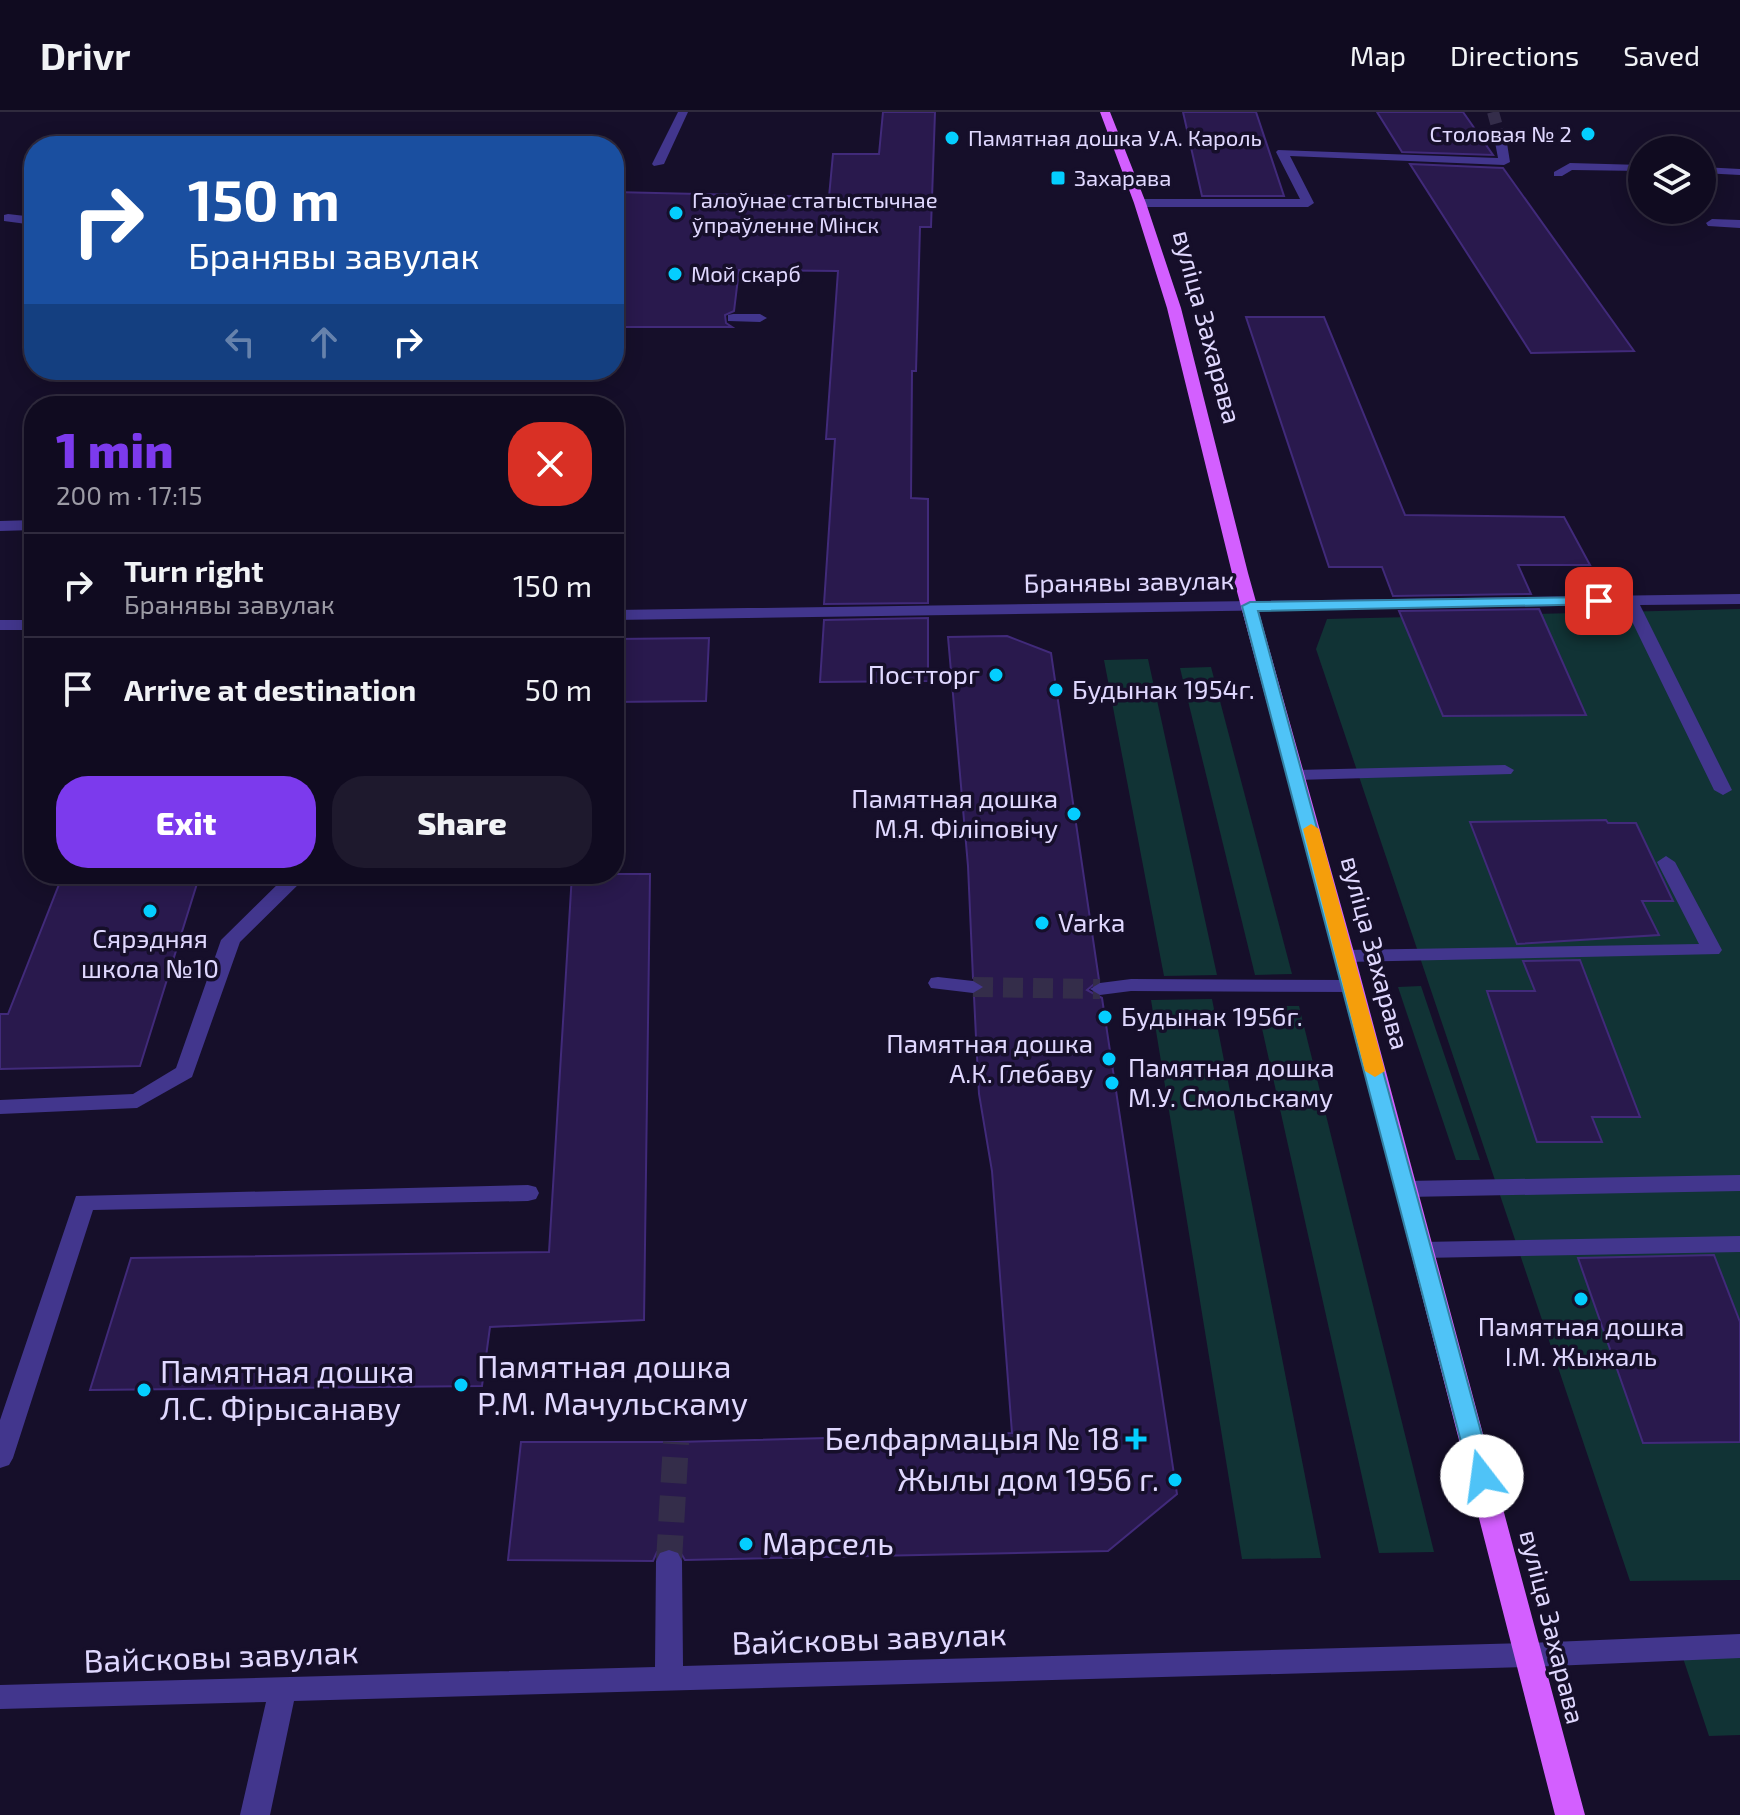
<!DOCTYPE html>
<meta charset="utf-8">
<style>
:root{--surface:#100b20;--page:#1e192d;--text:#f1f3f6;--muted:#9c9ba5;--line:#302b3e;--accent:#7c3aed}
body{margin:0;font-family:"Exo 2",sans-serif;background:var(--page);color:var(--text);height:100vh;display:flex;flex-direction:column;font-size:30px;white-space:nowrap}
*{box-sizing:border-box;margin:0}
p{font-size:26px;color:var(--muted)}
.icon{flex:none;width:44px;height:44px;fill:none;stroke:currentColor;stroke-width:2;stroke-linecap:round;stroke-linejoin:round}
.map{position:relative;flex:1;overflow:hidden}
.drawer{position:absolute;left:24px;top:284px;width:600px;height:488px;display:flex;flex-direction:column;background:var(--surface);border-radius:32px;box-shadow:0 4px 20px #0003,0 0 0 2px var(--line)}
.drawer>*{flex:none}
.hud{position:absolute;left:24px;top:24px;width:600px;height:244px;border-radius:32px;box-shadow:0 4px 20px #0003,0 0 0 2px var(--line);background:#1a4fa0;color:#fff;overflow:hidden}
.fabs{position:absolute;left:1628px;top:24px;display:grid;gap:16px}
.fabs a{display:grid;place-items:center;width:88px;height:88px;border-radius:50%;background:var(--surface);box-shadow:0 4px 20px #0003,0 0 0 2px var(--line);font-size:40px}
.pin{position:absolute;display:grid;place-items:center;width:68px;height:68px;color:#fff;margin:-34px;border-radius:16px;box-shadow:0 4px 12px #0006}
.me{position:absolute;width:88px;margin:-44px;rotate:345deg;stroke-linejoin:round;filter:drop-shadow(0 0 6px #0008)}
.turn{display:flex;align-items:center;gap:28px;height:168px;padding:0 32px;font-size:36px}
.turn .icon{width:104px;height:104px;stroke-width:2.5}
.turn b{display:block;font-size:56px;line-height:68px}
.lanes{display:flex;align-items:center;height:76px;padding:0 32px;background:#0003;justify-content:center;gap:40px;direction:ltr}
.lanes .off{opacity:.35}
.round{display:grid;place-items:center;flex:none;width:84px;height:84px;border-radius:32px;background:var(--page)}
.head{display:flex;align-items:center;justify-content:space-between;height:136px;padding:0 32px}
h1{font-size:48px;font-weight:800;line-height:60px;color:var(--accent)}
.action{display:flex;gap:16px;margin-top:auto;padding:16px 32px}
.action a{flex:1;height:92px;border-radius:32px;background:var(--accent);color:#fff;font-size:32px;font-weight:800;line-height:92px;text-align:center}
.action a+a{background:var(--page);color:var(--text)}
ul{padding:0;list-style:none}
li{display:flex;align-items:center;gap:24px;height:104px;padding:0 32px;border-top:2px solid var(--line)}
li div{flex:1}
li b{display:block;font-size:30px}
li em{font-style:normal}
header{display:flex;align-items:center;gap:48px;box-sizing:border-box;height:112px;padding:0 40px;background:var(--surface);border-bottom:2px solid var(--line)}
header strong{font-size:38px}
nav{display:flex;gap:44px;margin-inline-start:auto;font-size:28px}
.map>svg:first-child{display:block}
.green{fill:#113335}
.building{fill:#29194d;stroke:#412a7a;stroke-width:2}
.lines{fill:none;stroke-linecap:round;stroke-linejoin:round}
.minor-tunnel-far2{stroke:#342d4a;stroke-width:12;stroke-dasharray:12 6;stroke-linecap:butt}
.minor-tunnel-far1{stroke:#342d4a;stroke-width:20;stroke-dasharray:20 10;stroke-linecap:butt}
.minor-tunnel{stroke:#342d4a;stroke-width:26;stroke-dasharray:26 13;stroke-linecap:butt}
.minor{fill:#42368d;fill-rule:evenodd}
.major{fill:#d35fff;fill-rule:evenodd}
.route{fill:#4fc3f7;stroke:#337fa1;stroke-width:2}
.slow{fill:#f59e0b}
.poi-dot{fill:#04ceff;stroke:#160f2a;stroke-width:3}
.labels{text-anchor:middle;stroke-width:7;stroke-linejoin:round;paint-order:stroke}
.far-poi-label{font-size:22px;fill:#e0d8ff;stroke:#160f2a;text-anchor:start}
.street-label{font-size:26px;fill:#e0d8ff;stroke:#160f2a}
.poi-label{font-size:26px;fill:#e0d8ff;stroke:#160f2a;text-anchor:start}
.near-poi-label{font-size:32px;fill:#e0d8ff;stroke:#160f2a;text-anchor:start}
.near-street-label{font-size:32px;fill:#e0d8ff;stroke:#160f2a}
</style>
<header>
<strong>Drivr</strong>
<nav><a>Map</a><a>Directions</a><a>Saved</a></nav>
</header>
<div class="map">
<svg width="1740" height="1703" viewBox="0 0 1740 1703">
<rect width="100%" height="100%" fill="#160f2a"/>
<g class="green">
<path d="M 1740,497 L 1740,1468 L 1630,1469 L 1316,537 L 1327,507 Z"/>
<path d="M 1148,547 L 1217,863 L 1164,864 L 1104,548 Z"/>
<path d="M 1211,555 L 1292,862 L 1255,863 L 1180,556 Z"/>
<path d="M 1421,874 L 1480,1048 L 1456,1048 L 1398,875 Z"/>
<path d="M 1212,887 L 1321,1446 L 1242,1447 L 1151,888 Z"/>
<path d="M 1257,894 L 1299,894 L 1434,1440 L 1379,1441 Z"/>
<path d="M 1740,1545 L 1740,1623 L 1709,1624 L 1683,1546 Z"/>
</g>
<g class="building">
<path d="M 883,0 L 935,0 L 931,115 L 920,115 L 916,259 L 912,259 L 911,386 L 928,387 L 928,491 L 824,492 L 835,327 L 826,327 L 838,159 L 739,158 L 734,199 L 725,203 L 726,211 L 732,215 L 614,215 L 614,80 L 829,85 L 833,42 L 879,42 Z"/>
<path d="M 1183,0 L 1256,0 L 1284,84 L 1202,84 Z"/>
<path d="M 1377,0 L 1463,0 L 1493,43 L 1402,40 Z"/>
<path d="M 1410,52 L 1503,56 L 1634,239 L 1531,241 Z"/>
<path d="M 1246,205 L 1324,205 L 1405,403 L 1564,405 L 1590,453 L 1518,453 L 1531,482 L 1393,484 L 1382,455 L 1329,455 Z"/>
<path d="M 1539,497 L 1586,603 L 1443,604 L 1399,499 Z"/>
<path d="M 928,506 L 928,569 L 820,570 L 824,508 Z"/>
<path d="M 1007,524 L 1051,541 L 1099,868 L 1087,878 L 1102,886 L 1177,1382 L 1108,1439 L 685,1448 L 679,1438 L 668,1435 L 657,1440 L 653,1449 L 508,1448 L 521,1330 L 676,1330 L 1012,1321 L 992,1059 L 979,982 L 976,925 L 974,884 L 986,874 L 973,866 L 968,754 L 948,525 Z"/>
<path d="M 709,526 L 706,589 L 614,590 L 614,527 Z"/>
<path d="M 1606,708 L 1608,711 L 1636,711 L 1673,789 L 1642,789 L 1659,823 L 1517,832 L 1470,710 Z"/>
<path d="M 120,762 L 200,762 L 140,954 L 0,957 L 0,902 L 8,902 L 60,770 L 117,769 Z"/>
<path d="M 572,762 L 650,762 L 644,1208 L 490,1215 L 482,1274 L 90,1278 L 131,1146 L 549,1140 Z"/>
<path d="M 1580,848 L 1640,1005 L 1592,1005 L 1602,1030 L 1537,1030 L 1487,879 L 1535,879 L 1523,849 Z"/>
<path d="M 1714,1143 L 1740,1210 L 1740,1330 L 1643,1331 L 1578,1146 Z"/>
</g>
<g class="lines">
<path class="minor-tunnel-far2" d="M 1493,0 L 1500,25"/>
<path class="minor-tunnel-far1" d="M 973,875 L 1100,877"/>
<path class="minor-tunnel" d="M 669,1449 L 676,1330"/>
<g class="minor">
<path d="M 678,0 L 688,0 L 664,52 L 654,54 L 652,52 Z"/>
<path d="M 1500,22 L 1506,25 L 1510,50 L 1504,53 L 1290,44 L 1314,91 L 1308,95 L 1140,95 L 1134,91 L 1140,87 L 1300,87 L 1276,40 L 1278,38 L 1498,46 L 1494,25 Z"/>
<path d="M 1570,51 L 1642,53 L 1642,59 L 1572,58 L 1562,64 L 1554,64 L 1554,60 Z"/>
<path d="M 1702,55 L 1740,57 L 1740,63 L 1702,61 Z"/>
<path d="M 8,102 L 34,105 L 34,113 L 4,109 L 4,103 Z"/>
<path d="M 1712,107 L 1740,108 L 1740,116 L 1708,114 L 1706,111 Z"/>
<path d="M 733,202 L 760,202 L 767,206 L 760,210 L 728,209 L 728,203 Z"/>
<path d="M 34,408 L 34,418 L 0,419 L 0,409 Z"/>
<path d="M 1740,482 L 1740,492 L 1640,493 L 1732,678 L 1723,683 L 1714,678 L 1624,493 L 614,508 L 614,498 Z"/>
<rect x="0" y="508" width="34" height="10"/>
<path d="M 1505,653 L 1514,658 L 1511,662 L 1296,668 L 1287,663 L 1296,658 Z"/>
<path d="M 1666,744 L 1675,750 L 1722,838 L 1719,842 L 1345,850 L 1335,844 L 1345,838 L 1699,832 L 1657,750 Z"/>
<path d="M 288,762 L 309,762 L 240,830 L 192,965 L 137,996 L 0,1002 L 0,988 L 133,982 L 176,956 L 221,828 Z"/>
<path d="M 938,865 L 973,869 L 983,875 L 973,881 L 931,876 L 928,871 L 931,866 Z"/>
<path d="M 1131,867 L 1353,868 L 1363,874 L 1353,880 L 1131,879 L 1100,883 L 1090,877 L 1100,871 Z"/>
<path d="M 1740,1063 L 1740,1079 L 1406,1085 L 1398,1083 L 1395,1077 L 1398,1071 L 1406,1069 Z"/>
<path d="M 528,1073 L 536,1075 L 539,1081 L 536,1087 L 528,1089 L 93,1098 L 13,1346 L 9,1353 L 0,1356 L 0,1308 L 76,1084 Z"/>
<path d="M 1740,1124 L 1740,1140 L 1422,1146 L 1414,1144 L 1410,1138 L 1414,1132 L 1422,1130 Z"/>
<path d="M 669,1438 L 678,1441 L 682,1449 L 683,1554 L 1529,1531 L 1740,1522 L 1740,1546 L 1529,1555 L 294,1589 L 270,1703 L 240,1703 L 266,1590 L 0,1597 L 0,1573 L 655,1555 L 656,1449 L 660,1441 Z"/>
</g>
<path class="major" d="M 1100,0 L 1110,0 L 1146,91 L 1181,196 L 1248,461 L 1355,844 L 1585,1703 L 1555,1703 L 1335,844 L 1232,461 L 1167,196 L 1134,91 Z"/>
</g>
<path class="route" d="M 1599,485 L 1607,489 L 1605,492 L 1258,499 L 1493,1364 L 1490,1370 L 1474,1370 L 1470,1364 L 1242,494 L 1250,490 Z"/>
<path class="slow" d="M 1311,712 L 1319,717 L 1385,959 L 1375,965 L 1365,959 L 1303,717 Z"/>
<g class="poi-dot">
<circle cx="1588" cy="22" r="8"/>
<circle cx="952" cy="26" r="8"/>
<rect x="1050" y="58" width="16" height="16" rx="4"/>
<circle cx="676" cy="101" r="8"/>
<circle cx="675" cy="162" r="8"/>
<circle cx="996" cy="563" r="8"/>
<circle cx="1056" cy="578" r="8"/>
<circle cx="1074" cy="702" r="8"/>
<circle cx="150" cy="799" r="8"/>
<circle cx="1042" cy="811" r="8"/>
<circle cx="1105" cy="905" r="8"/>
<circle cx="1109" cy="947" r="8"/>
<circle cx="1112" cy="971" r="8"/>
<circle cx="1581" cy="1187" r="8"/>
<circle cx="461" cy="1273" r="8"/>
<circle cx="144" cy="1278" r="8"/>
<path d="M1132 1315h8v8h8v8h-8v8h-8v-8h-8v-8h8z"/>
<circle cx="1175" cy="1368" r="8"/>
<circle cx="746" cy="1432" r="8"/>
</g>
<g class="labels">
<g class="far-poi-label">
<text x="1572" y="30" text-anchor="end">Столовая № 2</text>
<text x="968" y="34">Памятная дошка У.А. Кароль</text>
<text x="1074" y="74">Захарава</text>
<text x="692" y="96">Галоўнае статыстычнае<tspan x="692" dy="25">ўпраўленне Мінск</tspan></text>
<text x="691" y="170">Мой скарб</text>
</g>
<g class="street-label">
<text transform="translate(1207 215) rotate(75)" y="9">вуліца Захарава</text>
<text transform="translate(1129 470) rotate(-1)" y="9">Бранявы завулак</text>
<text transform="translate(1375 841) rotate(75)" y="9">вуліца Захарава</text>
<text transform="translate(1552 1515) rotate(76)" y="9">вуліца Захарава</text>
</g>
<g class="poi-label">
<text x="980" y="572" text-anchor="end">Постторг</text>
<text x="1072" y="587">Будынак 1954г.</text>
<text x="1058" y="696" text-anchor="end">Памятная дошка<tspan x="1058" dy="30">М.Я. Філіповічу</tspan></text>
<text x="1058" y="820">Varka</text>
<text x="150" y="836" text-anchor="middle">Сярэдняя<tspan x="150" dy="30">школа №10</tspan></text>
<text x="1121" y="914">Будынак 1956г.</text>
<text x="1093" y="941" text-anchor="end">Памятная дошка<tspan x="1093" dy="30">А.К. Глебаву</tspan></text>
<text x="1128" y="965">Памятная дошка<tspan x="1128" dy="30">М.У. Смольскаму</tspan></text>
<text x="1581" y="1224" text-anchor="middle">Памятная дошка<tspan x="1581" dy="30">І.М. Жыжаль</tspan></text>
</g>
<g class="near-poi-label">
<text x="477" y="1266">Памятная дошка<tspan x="477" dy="37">Р.М. Мачульскаму</tspan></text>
<text x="160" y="1271">Памятная дошка<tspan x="160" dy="37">Л.С. Фірысанаву</tspan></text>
<text x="1120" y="1338" text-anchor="end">Белфармацыя № 18</text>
<text x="1159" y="1379" text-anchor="end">Жылы дом 1956 г.</text>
<text x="762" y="1443">Марсель</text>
</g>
<g class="near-street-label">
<text transform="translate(869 1527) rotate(-2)" y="11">Вайсковы завулак</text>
<text transform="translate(221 1545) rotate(-2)" y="11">Вайсковы завулак</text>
</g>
</g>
</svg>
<div class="fabs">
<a><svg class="icon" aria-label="layers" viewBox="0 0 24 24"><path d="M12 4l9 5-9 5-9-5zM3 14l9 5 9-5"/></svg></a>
</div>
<div class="pin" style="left:1599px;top:489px;background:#d93025"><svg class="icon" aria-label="arrive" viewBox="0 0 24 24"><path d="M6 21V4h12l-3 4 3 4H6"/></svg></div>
<svg class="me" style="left:1482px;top:1364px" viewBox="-20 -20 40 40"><circle r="19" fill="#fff"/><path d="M0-13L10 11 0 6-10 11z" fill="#4fc3f7"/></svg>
<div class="hud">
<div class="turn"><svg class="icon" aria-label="right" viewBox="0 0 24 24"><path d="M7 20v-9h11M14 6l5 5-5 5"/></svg><div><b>150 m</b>Бранявы завулак</div></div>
<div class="lanes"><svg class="icon off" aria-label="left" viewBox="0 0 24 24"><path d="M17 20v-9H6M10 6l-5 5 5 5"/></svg><svg class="icon off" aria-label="ahead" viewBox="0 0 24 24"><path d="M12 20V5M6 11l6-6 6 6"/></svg><svg class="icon" aria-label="right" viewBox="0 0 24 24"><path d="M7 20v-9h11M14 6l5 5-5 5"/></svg></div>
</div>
<section class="drawer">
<div class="head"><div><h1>1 min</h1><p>200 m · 17:15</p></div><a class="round" style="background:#d93025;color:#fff"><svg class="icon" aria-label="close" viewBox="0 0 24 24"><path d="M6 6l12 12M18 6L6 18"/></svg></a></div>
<ul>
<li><svg class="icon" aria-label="right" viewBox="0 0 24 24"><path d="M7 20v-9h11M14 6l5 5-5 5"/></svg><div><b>Turn right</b><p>Бранявы завулак</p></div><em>150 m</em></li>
<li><svg class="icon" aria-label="arrive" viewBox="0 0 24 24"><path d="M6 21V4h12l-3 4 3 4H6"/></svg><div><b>Arrive at destination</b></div><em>50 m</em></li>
</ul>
<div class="action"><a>Exit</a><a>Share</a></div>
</section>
</div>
